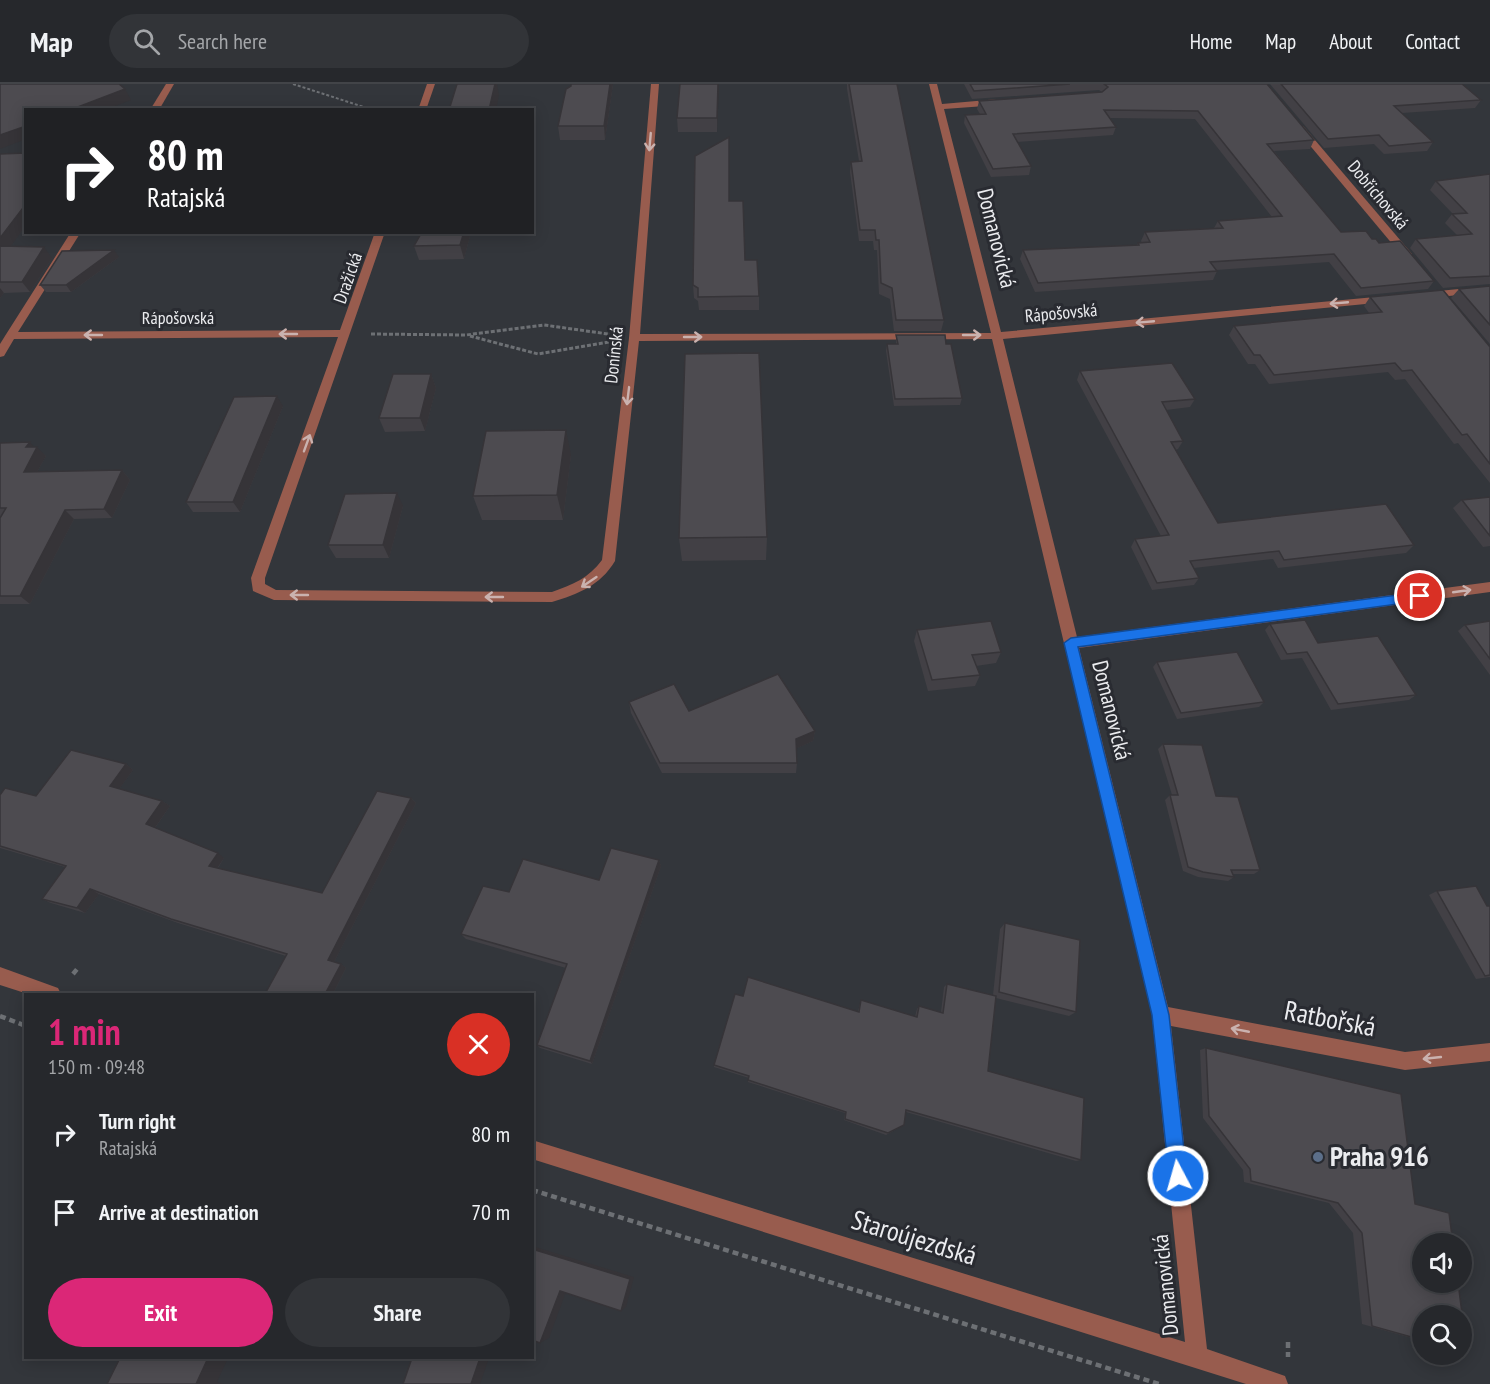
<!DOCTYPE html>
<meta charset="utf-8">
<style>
:root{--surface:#26282c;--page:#323438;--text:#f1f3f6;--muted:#a4a6a9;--line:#424448;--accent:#db2777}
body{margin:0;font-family:"PT Sans Narrow",sans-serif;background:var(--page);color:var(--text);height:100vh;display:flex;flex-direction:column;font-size:22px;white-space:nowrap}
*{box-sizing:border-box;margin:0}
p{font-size:20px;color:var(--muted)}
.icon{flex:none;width:33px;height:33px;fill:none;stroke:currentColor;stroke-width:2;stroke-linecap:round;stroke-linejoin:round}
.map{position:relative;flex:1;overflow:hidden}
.sheet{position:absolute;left:24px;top:909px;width:510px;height:366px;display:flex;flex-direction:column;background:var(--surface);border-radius:0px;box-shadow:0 3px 15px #0003,0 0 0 2px var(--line)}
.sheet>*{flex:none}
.hud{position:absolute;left:24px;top:24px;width:510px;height:126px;border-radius:0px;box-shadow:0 3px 15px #0003,0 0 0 2px var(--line);background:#202124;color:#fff;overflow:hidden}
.tools{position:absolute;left:1412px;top:1149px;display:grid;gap:12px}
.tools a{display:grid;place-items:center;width:60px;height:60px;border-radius:50%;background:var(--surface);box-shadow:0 3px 15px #0003,0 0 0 2px var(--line);font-size:30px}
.pin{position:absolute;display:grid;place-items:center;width:51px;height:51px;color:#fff;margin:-26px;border:3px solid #fff;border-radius:50%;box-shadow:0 2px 6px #0007}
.me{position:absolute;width:66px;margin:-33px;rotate:354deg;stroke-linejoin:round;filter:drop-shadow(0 0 4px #0008)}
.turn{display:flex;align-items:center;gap:21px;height:126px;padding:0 24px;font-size:27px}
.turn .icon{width:78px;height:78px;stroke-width:2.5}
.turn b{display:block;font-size:42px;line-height:51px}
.round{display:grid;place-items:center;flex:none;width:63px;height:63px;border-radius:32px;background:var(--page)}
.overview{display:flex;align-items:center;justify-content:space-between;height:102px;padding:0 24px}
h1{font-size:36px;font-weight:700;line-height:45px;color:var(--accent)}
.primary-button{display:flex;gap:12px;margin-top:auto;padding:12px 24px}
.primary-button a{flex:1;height:69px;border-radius:36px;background:var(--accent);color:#fff;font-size:24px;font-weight:700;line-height:69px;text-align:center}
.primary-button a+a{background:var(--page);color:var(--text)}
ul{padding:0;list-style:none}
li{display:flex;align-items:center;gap:18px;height:78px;padding:0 24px}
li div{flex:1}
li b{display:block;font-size:22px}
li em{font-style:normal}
header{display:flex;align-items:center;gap:36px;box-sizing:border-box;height:84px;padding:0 30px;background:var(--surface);border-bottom:2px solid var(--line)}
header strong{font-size:28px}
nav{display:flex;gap:33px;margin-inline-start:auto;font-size:21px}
.search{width:420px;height:54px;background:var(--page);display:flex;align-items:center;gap:15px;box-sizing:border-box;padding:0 21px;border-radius:33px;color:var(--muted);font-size:22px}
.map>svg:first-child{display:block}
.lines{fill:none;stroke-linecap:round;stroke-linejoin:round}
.path-far2{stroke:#6d7074;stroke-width:2;stroke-dasharray:3 2;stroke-linecap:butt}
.path-far1{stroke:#6d7074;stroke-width:3;stroke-dasharray:4 2;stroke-linecap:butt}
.path{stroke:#6d7074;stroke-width:4.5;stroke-dasharray:6 4;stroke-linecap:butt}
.minor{fill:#985c4e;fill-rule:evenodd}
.wall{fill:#424045}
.shaded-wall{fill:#363438}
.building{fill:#4d4b50;stroke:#363438;stroke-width:1.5}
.oneway{stroke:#cab2af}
.route{fill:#1a73e8;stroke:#114b97;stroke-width:1.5}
.service-dot{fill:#5c6f8a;stroke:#292b31;stroke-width:2}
.labels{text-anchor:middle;stroke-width:6;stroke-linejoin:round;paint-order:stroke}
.far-street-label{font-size:18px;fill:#ebecef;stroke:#292b31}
.street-label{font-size:22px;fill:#ebecef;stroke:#292b31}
.near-street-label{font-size:27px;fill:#ebecef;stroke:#292b31}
.near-poi-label{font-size:27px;font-weight:bold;fill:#ebecef;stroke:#292b31;text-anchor:start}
</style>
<header>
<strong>Map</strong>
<div class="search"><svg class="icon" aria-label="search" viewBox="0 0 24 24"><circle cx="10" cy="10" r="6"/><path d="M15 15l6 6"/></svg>Search here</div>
<nav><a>Home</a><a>Map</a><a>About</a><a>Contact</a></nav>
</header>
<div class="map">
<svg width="1490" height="1300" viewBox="0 0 1490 1300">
<rect width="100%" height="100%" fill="#33363b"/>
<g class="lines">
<path class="path-far2" d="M 293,0 L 373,26"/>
<g class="path-far1">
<path d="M 371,250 L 466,251 L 544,241 L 608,250"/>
<path d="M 470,252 L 538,270 L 609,258"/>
</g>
<g class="path">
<path d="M 73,890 L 78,884"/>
<path d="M 0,932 L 26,942"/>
<path d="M 532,1106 L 1159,1300"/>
<path d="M 1288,1258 L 1288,1273"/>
</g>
<g class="minor">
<path d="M 166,0 L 174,0 L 159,26 L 150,26 Z"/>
<path d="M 427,0 L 435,0 L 426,26 L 418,26 Z"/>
<path d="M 651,0 L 659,0 L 640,250 L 991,249 L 929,0 L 937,0 L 942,20 L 999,15 L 1003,18 L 999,21 L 944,25 L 1001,248 L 1386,212 L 1391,215 L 1386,218 L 1003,255 L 1077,553 L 1490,498 L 1490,508 L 1079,564 L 1168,923 L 1405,968 L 1490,959 L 1490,977 L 1405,986 L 1171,942 L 1207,1265 L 1285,1292 L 1288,1300 L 1246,1300 L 532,1075 L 532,1056 L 1185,1258 L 1152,931 L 992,255 L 639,257 L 615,477 C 600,502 578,510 552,518 L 274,516 L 253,507 L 251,494 L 338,253 L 14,255 L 4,272 L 0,273 L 0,260 L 5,252 L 71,148 L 81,148 L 18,248 L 340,246 L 375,148 L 385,148 L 265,494 L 265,500 L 276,506 L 552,508 C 572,501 589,494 602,476 L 629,254 Z"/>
<path d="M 1297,42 L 1303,42 L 1412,170 L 1412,174 L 1404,174 L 1297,46 Z"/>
<path d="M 1490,202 L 1490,208 L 1428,214 L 1423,211 L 1428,208 Z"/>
<path d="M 0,883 L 58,904 L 61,910 L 28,910 L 0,901 Z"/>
</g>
</g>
<g class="wall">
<path d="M 613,0 L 605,56 L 560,56 L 558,42 Z"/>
<path d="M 680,0 L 718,0 L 717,48 L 678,48 L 677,34 Z"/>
<path d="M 847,0 L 897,0 L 944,236 L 941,247 L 894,247 L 890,215 L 879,210 L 877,166 L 874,166 L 873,157 L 859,157 L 850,88 L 851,78 L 859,77 L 847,5 Z"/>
<path d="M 964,0 L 1267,0 L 1314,56 L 1310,65 L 1274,67 L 1341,148 L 1372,155 L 1434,197 L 1428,205 L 1356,212 L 1329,178 L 1216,186 L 1217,187 L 1213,196 L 1035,208 L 1020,175 L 1023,166 L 1137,161 L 1138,159 L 1142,159 L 1141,157 L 1145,148 L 1214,144 L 1218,137 L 1272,133 L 1195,35 L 1110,34 L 1116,43 L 1113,51 L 1017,58 L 1031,82 L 1029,91 L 991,93 L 964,39 L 965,31 L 980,30 L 977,25 L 979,17 L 1102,8 L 1099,6 L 972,15 Z"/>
<path d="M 1270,0 L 1462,0 L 1481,16 L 1475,24 L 1402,29 L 1433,58 L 1427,67 L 1384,70 L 1374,60 L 1324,64 Z"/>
<path d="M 26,69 L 26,141 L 10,162 L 52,174 L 30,208 L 4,209 L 0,214 L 0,70 Z"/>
<path d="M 1490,90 L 1490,200 L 1443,204 L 1410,164 L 1416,155 L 1457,151 L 1445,139 L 1452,130 L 1453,130 L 1430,106 L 1436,97 Z"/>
<path d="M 729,117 L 745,176 L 759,212 L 759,226 L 699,226 L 698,217 L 694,214 L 693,201 Z"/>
<path d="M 471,148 L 464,175 L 419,176 L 414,162 Z"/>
<path d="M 119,173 L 71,208 L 46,208 L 40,201 Z"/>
<path d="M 1490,202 L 1490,260 L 1451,214 L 1459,205 Z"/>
<path d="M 1370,213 L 1490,263 L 1490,399 L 1458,359 L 1454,360 L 1405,295 L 1395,296 L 1388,288 L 1269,300 L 1255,280 L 1248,280 L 1229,251 L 1234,242 L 1369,229 L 1364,222 Z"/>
<path d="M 896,251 L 946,260 L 962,314 L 960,321 L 894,322 L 886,267 L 887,260 L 896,260 Z"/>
<path d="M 1080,287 L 1195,315 L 1190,323 L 1166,326 L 1183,357 L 1178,365 L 1175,366 L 1218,439 L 1414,461 L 1406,469 L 1278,484 L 1273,475 L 1194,484 L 1199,494 L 1194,501 L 1152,506 L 1131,463 L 1135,455 L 1161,452 L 1077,296 Z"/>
<path d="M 431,290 L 436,304 L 425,347 L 385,348 L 379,334 Z"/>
<path d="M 283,322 L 240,428 L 193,428 L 186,418 Z"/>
<path d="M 0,359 L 35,363 L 46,372 L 37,388 L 122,386 L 130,396 L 112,434 L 74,435 L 30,520 L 0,520 Z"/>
<path d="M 571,371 L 563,436 L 482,436 L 473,412 Z"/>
<path d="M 1490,413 L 1490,462 L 1483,463 L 1453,424 L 1462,416 Z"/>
<path d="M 403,422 L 389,474 L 336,474 L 328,461 Z"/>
<path d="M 767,453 L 766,476 L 682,477 L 679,454 Z"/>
<path d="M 1490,537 L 1490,591 L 1458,547 L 1465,541 Z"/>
<path d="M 1270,540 L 1318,559 L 1416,611 L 1409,616 L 1331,626 L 1302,574 L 1281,576 L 1265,546 Z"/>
<path d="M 917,546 L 1001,568 L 996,579 L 976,582 L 980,591 L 975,602 L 928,607 L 914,557 Z"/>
<path d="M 1157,578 L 1264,618 L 1259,623 L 1177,635 L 1153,583 Z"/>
<path d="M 629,618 L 815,647 L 813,657 L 797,664 L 797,679 L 796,689 L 662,689 L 631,629 Z"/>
<path d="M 1163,660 L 1216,712 L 1260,786 L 1254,790 L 1233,790 L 1234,793 L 1228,797 L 1198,793 L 1183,787 L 1165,716 L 1170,711 L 1172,711 L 1158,665 Z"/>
<path d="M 126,680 L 133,686 L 119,705 L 162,717 L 170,722 L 155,744 L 224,774 L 218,784 L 322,809 L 411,714 L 416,719 L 334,878 L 341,880 L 346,884 L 333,910 L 265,910 L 286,872 L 178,839 L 99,810 L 85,829 L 51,819 L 42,815 L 65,783 L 0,764 L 0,711 L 36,712 Z"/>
<path d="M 659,776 L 661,782 L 592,980 L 540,964 L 537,961 L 566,884 L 466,855 L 461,850 L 509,808 L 599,796 Z"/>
<path d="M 1437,807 L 1487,822 L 1490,822 L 1490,893 L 1476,895 L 1429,811 Z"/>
<path d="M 1005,839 L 1076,928 L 1069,932 L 996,914 L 988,987 L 1081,1076 L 1076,1077 L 906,1028 L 904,1041 L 886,1051 L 844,1036 L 845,1029 L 748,998 L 749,994 L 714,983 L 714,981 L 743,912 L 858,927 L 861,916 L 915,933 L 917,925 L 919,922 L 941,928 L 944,903 L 947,900 L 993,911 L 1000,845 Z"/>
<path d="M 1206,964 L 1401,1010 L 1415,1120 L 1449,1129 L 1453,1160 L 1422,1160 L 1422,1198 L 1458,1198 L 1467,1269 L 1461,1268 L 1461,1232 L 1422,1232 L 1422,1257 L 1362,1240 L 1353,1149 L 1329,1119 L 1244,1098 L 1243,1086 L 1203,1034 L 1200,966 Z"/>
</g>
<g class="shaded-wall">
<path d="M 495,0 L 497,0 L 499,11 L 496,26 L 489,26 Z"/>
<path d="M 610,0 L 613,0 L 605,56 L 604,42 Z"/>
<path d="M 718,0 L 719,3 L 717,48 L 717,34 Z"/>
<path d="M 125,5 L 131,16 L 105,26 L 70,26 Z"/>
<path d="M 26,42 L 26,55 L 0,65 L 0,51 Z"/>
<path d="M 26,120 L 26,141 L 3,173 L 0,169 L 0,154 Z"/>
<path d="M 464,148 L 471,148 L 464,175 L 460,161 Z"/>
<path d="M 44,163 L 52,174 L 30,208 L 22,198 Z"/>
<path d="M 114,166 L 119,173 L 71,208 L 66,201 Z"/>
<path d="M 0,204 L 4,209 L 0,214 Z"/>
<path d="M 431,290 L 436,304 L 425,347 L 420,334 Z"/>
<path d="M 277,312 L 283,322 L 240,428 L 233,418 Z"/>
<path d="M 566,346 L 571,371 L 563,436 L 557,411 Z"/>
<path d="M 30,358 L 36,365 L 37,363 L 46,372 L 32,397 L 24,388 L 26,363 Z"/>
<path d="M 122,386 L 130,396 L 112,434 L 104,425 Z"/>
<path d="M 397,409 L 403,422 L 389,474 L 383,461 Z"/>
<path d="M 65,426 L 74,435 L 30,520 L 20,512 Z"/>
<path d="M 815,647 L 813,657 L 795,665 L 796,655 Z"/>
<path d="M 126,680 L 133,686 L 117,708 L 110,702 Z"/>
<path d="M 411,714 L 416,719 L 333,880 L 328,876 Z"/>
<path d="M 162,717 L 170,722 L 154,745 L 146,740 Z"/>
<path d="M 218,769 L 224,774 L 216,786 L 209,782 Z"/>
<path d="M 659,776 L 661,782 L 592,980 L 590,977 Z"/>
<path d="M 90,805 L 99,810 L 85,829 L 77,824 Z"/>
<path d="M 341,880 L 346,884 L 333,910 L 325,910 Z"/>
<path d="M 532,1162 L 634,1193 L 626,1223 L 621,1227 L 532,1165 Z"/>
<path d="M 567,1205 L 549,1254 L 540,1259 L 560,1207 Z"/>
<path d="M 208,1274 L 228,1274 L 217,1298 L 224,1300 L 196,1300 Z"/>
<path d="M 480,1274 L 489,1274 L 480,1300 L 471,1300 Z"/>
</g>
<g class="building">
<path d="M 0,0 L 119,0 L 125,5 L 70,26 L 26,26 L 26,42 L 0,51 Z"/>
<path d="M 457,0 L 495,0 L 489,26 L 449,26 Z"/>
<path d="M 571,0 L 610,0 L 604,42 L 558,42 L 566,5 L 571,2 Z"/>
<path d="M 680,0 L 718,0 L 717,34 L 677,34 Z"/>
<path d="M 849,0 L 897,0 L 944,236 L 896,236 L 892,204 L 881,199 L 879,156 L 876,156 L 875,146 L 860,146 L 851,78 L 862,77 Z"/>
<path d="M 970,0 L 1070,0 L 974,7 Z"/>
<path d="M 1104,0 L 1267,0 L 1314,56 L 1267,60 L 1341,148 L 1366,147 L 1372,155 L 1376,155 L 1379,159 L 1400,157 L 1434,197 L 1361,204 L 1334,170 L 1210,178 L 1217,187 L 1038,199 L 1023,166 L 1139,161 L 1138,159 L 1150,158 L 1145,148 L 1223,144 L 1218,137 L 1282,132 L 1198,27 L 1104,26 L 1116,43 L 1013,50 L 1031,82 L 993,85 L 965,31 L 986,30 L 979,17 L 1102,8 L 1108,3 Z"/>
<path d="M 1281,0 L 1462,0 L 1481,16 L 1394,22 L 1433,58 L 1389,62 L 1379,51 L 1328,55 Z"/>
<path d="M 729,53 L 729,117 L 743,117 L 745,176 L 757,176 L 759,212 L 698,213 L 698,204 L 693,201 L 695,72 Z"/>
<path d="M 26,69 L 26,120 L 0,154 L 0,70 Z"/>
<path d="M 1490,90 L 1490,192 L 1450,194 L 1416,155 L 1472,150 L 1452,130 L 1467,129 L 1436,97 Z"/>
<path d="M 422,148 L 464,148 L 460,161 L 414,162 Z"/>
<path d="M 0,162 L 44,163 L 22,198 L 0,198 Z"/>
<path d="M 114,166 L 66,201 L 40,201 L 62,167 Z"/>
<path d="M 1490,202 L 1490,241 L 1459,205 Z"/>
<path d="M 1443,206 L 1490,263 L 1490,380 L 1467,350 L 1462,351 L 1412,286 L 1402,287 L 1395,279 L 1274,291 L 1260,271 L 1254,271 L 1234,242 L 1382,228 L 1370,213 Z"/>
<path d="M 896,251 L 945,251 L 946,260 L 951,260 L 962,314 L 895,315 L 887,260 L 898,260 Z"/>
<path d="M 759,269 L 767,453 L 679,454 L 685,270 Z"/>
<path d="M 1172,279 L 1195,315 L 1162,318 L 1183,357 L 1171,358 L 1218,439 L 1386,420 L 1414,461 L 1284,476 L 1279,467 L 1190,477 L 1199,494 L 1157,499 L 1135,455 L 1169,451 L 1080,287 Z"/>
<path d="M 393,290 L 431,290 L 420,334 L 379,334 Z"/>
<path d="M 277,312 L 233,418 L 186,418 L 234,313 Z"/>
<path d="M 566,346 L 557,411 L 473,412 L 486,347 Z"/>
<path d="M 30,358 L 26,363 L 37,363 L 24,388 L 122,386 L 104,425 L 65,426 L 20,512 L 0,512 L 0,434 L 6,424 L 0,424 L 0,359 Z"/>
<path d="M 397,409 L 383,461 L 328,461 L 345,410 Z"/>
<path d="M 1490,413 L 1490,452 L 1462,416 Z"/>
<path d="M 1305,536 L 1318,559 L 1378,552 L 1416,611 L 1338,620 L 1307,568 L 1287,570 L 1270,540 Z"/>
<path d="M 991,537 L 1001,568 L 972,571 L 980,591 L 932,596 L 917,546 Z"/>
<path d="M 1490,537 L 1490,575 L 1465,541 Z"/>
<path d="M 1237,568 L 1264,618 L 1181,629 L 1157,578 Z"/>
<path d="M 778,590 L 815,647 L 796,655 L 797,679 L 660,679 L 629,618 L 674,600 L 689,627 Z"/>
<path d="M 1163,660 L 1202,661 L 1216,712 L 1238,713 L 1260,786 L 1231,786 L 1234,793 L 1203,788 L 1188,783 L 1170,711 L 1178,711 Z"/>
<path d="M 71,666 L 126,680 L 110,702 L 162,717 L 146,740 L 218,769 L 209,782 L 322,809 L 377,707 L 411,714 L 328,876 L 341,880 L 325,910 L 265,910 L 287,870 L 171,835 L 90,805 L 77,824 L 42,815 L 66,782 L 0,762 L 0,711 L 5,704 L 36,712 Z"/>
<path d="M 611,764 L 659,776 L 590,977 L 537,961 L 567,880 L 461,850 L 483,802 L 509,808 L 523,775 L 599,796 Z"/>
<path d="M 1476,802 L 1487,822 L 1490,822 L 1490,891 L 1485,892 L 1437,807 Z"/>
<path d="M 1005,839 L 1080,856 L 1076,928 L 999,908 Z"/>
<path d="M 748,893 L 859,928 L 861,916 L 917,933 L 919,922 L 943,929 L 947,900 L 996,912 L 988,987 L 1084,1014 L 1081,1076 L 906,1026 L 904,1041 L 888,1049 L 845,1035 L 846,1028 L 748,996 L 749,992 L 714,981 L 735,910 L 743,912 Z"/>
<path d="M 1206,964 L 1401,1010 L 1415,1120 L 1449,1129 L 1453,1160 L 1422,1160 L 1422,1198 L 1458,1198 L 1467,1269 L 1461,1267 L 1461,1232 L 1422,1232 L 1422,1256 L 1372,1242 L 1362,1149 L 1338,1119 L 1251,1097 L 1250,1085 L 1209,1032 Z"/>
<path d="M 532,1165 L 630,1195 L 621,1227 L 560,1207 L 540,1259 L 532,1256 Z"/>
<path d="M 120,1274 L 208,1274 L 196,1300 L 107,1300 Z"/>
<path d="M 412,1274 L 480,1274 L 471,1300 L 403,1300 Z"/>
</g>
<defs><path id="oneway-shaft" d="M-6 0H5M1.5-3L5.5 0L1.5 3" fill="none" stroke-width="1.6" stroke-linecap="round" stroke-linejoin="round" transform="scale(1.5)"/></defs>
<g class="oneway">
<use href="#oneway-shaft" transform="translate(650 58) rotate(95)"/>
<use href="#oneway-shaft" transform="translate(1339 219) rotate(175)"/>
<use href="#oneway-shaft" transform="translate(1145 238) rotate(175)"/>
<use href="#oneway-shaft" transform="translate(288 250) rotate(180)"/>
<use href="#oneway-shaft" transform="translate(93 251) rotate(180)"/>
<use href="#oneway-shaft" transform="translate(972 251)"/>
<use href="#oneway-shaft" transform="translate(693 253)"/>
<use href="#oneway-shaft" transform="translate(628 312) rotate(97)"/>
<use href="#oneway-shaft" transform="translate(307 359) rotate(-70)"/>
<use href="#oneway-shaft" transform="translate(589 498) rotate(146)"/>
<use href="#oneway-shaft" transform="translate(1462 507) rotate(-8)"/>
<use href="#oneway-shaft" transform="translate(299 511) rotate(-180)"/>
<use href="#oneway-shaft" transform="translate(494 513) rotate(-180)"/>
<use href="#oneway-shaft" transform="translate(1240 946) rotate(-169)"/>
<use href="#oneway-shaft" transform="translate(1432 974) rotate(174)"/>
</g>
<path class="route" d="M 1420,508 L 1426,512 L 1420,517 L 1078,563 L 1169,931 L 1187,1092 L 1184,1098 L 1178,1101 L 1172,1098 L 1169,1092 L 1152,931 L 1064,559 L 1071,554 Z"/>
<circle class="service-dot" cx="1318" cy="1073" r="6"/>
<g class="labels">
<g class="far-street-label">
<text transform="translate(1378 111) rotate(50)" y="6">Dobřichovská</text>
<text transform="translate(348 194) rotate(-71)" y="6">Dražická</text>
<text transform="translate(1061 229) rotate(-5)" y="6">Rápošovská</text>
<text x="178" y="240">Rápošovská</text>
<text transform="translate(614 271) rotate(-84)" y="6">Donínská</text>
</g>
<g class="street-label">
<text transform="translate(997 154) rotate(76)" y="8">Domanovická</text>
<text transform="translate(1112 626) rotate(76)" y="8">Domanovická</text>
<text transform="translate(1165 1201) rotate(-96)" y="8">Domanovická</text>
</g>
<g class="near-street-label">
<text transform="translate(1330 935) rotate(11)" y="9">Ratbořská</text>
<text transform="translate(914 1154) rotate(17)" y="9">Staroújezdská</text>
</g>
<g class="near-poi-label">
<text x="1330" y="1082">Praha 916</text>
</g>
</g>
</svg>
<div class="tools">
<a><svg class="icon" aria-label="sound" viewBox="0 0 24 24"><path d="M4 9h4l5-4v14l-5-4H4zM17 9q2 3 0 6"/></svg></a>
<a><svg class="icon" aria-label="search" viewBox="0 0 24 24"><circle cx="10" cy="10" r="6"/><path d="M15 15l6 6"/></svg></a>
</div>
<div class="pin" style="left:1420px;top:512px;background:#d93025"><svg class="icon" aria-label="arrive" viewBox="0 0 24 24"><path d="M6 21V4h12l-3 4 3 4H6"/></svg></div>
<svg class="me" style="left:1178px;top:1092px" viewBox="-20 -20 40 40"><circle r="17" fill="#1a73e8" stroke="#fff" stroke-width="3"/><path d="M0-11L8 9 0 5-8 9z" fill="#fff"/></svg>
<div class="hud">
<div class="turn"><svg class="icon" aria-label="right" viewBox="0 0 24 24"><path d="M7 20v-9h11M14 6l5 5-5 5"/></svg><div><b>80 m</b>Ratajská</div></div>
</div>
<section class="sheet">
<div class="overview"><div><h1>1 min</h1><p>150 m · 09:48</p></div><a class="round" style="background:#d93025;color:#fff"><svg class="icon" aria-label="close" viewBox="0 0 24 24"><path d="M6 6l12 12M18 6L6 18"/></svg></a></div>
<ul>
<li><svg class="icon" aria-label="right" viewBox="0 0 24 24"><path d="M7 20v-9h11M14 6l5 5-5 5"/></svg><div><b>Turn right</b><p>Ratajská</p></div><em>80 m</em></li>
<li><svg class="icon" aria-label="arrive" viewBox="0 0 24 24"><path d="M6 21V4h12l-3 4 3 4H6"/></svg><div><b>Arrive at destination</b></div><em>70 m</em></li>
</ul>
<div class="primary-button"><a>Exit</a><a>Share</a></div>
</section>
</div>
